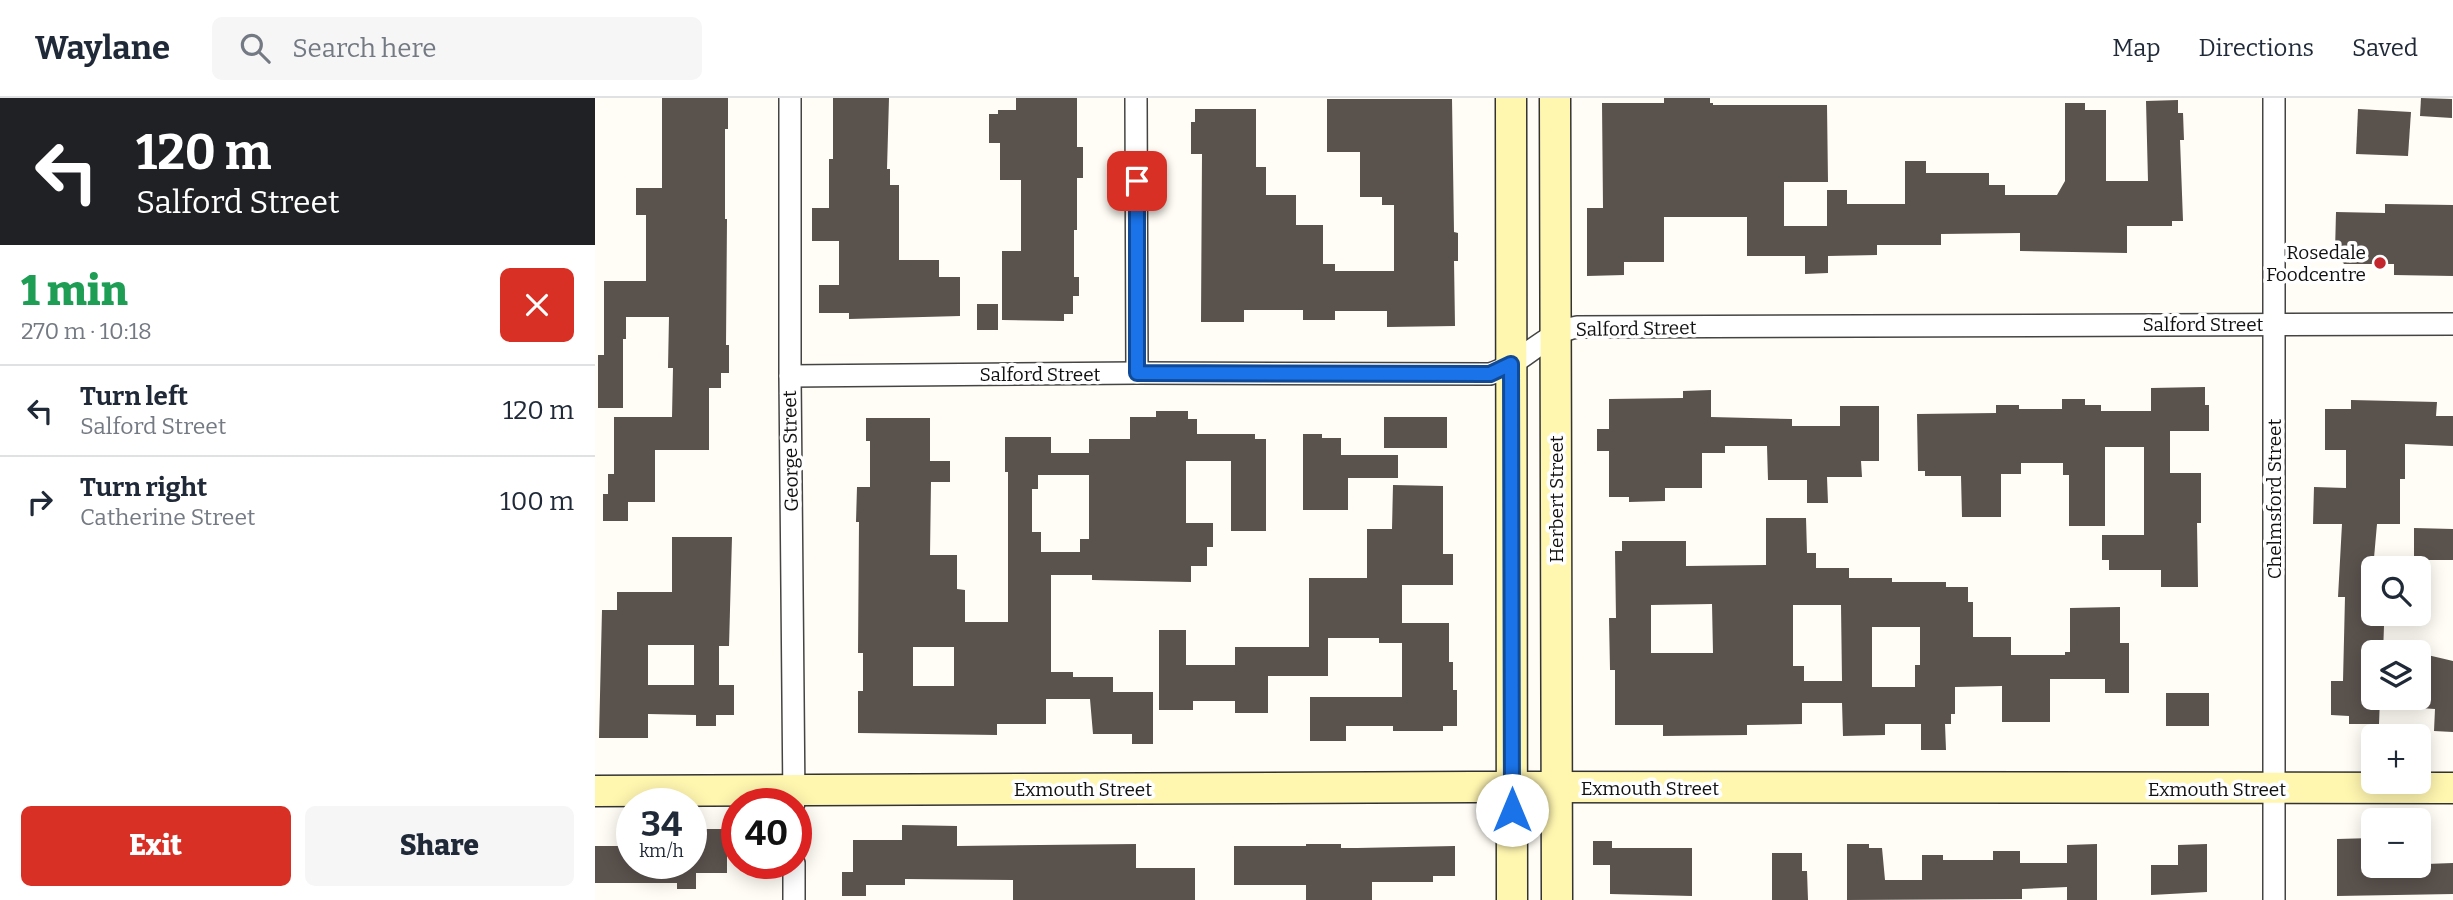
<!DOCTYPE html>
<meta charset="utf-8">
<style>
:root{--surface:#fff;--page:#f6f6f7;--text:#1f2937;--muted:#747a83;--line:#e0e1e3;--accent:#d93025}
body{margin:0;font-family:Bitter,serif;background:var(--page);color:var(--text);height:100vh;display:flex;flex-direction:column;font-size:26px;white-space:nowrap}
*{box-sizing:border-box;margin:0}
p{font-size:23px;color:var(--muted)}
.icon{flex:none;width:38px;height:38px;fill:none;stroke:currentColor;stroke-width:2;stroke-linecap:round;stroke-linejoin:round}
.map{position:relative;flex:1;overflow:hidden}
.details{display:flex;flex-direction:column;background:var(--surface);width:595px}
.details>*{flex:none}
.banner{background:#202124;color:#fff;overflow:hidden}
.fabs{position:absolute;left:1766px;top:458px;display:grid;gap:14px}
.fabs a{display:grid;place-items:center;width:70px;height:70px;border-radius:10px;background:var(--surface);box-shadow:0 4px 18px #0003;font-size:35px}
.speed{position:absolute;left:21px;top:690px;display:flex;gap:14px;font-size:35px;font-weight:700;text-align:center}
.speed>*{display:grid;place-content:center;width:91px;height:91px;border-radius:50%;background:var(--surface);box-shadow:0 4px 18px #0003;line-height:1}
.speed small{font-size:18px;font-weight:400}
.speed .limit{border:10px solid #d22;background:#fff;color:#111}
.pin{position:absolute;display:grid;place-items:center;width:60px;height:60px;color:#fff;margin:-30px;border-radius:14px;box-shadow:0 4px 10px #0006}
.me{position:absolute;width:77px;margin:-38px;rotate:0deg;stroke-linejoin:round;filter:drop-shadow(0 0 5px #0008)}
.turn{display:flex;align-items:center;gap:24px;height:147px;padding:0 21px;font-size:32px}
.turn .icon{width:91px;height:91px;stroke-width:2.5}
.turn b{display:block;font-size:49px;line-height:60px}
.round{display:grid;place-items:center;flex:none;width:74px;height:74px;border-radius:10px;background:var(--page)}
.overview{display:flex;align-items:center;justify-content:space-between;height:119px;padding:0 21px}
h1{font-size:42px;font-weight:800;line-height:52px;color:#1e9e55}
.primary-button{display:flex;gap:14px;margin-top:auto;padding:14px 21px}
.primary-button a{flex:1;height:80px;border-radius:10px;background:var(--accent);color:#fff;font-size:28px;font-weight:800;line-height:80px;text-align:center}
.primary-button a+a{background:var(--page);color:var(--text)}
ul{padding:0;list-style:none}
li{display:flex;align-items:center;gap:21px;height:91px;padding:0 21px;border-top:2px solid var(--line)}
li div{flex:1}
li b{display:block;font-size:26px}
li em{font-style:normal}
header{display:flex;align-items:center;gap:42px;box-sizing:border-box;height:98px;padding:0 35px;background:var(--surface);border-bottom:2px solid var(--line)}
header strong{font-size:33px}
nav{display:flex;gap:38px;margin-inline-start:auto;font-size:24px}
.search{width:490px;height:63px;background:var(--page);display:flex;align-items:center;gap:18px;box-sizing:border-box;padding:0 24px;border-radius:10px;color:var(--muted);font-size:26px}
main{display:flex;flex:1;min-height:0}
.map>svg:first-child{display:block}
.building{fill:#5a524d;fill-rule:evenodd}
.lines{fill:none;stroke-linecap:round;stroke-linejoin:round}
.street-casing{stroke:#444;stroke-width:24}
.secondary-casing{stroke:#333;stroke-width:33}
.street{stroke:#fff;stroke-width:21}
.secondary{stroke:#fff6b0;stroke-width:30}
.route-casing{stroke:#114b97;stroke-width:18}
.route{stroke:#1a73e8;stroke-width:12}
.poi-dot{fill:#c4262e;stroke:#fff;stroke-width:2.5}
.labels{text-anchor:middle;stroke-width:7;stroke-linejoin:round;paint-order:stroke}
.poi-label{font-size:19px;fill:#111;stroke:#fff;text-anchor:end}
.street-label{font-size:19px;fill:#111;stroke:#fff}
</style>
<header>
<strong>Waylane</strong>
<div class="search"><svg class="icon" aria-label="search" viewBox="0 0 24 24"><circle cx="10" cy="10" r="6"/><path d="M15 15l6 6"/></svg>Search here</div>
<nav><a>Map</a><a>Directions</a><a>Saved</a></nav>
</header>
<main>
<section class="details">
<div class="banner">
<div class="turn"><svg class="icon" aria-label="left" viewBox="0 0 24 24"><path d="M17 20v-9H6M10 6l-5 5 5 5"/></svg><div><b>120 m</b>Salford Street</div></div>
</div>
<div class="overview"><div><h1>1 min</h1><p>270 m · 10:18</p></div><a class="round" style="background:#d93025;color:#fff"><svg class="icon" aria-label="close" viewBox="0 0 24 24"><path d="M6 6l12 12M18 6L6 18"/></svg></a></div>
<ul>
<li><svg class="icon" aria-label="left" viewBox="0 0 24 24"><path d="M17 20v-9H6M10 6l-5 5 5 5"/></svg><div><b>Turn left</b><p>Salford Street</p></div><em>120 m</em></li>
<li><svg class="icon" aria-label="right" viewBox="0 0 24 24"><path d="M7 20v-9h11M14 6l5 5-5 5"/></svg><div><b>Turn right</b><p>Catherine Street</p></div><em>100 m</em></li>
</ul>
<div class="primary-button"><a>Exit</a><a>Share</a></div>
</section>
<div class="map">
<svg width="1858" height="802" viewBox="0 0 1858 802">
<rect width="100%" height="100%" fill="#fffdf5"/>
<g class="building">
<path d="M 67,0 L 133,0 L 133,31 L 130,31 L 130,121 L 132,121 L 131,247 L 134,247 L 134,275 L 126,275 L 126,290 L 114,290 L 114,352 L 60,352 L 60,404 L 33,404 L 33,423 L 8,423 L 8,396 L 13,396 L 13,376 L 19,376 L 19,319 L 77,319 L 78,270 L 73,270 L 74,219 L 31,219 L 31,241 L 28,241 L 28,310 L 3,310 L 3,257 L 9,257 L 9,183 L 51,183 L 51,117 L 41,117 L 41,90 L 67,90 Z"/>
<path d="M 238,0 L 294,0 L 292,71 L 295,71 L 295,87 L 304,87 L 304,162 L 344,162 L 344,179 L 365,179 L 365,218 L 254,221 L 254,215 L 224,215 L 224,187 L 244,187 L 244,143 L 217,143 L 217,110 L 234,110 L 234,61 L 238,61 Z"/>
<path d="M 421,0 L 482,0 L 482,49 L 488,49 L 488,80 L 482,80 L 482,132 L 479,132 L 479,179 L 484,179 L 484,198 L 478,198 L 478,216 L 469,216 L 469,223 L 407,222 L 407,153 L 426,153 L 426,82 L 405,82 L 405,45 L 394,45 L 394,16 L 403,16 L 403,12 L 421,12 Z"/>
<path d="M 1069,0 L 1115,0 L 1115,5 L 1118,5 L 1118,7 L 1232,7 L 1233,84 L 1189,84 L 1189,128 L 1232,128 L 1232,92 L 1252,92 L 1252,106 L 1310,106 L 1310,63 L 1331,63 L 1331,75 L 1394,75 L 1394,87 L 1410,87 L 1410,97 L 1462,97 L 1470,83 L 1470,5 L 1490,5 L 1490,12 L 1511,12 L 1511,83 L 1553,83 L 1551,3 L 1583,2 L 1583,15 L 1588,15 L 1589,42 L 1585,42 L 1588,123 L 1577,123 L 1577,128 L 1532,128 L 1532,155 L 1425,153 L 1425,135 L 1346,136 L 1346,147 L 1282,147 L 1282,157 L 1233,158 L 1233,175 L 1210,176 L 1210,158 L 1152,158 L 1152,119 L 1069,119 L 1069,164 L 1029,164 L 1029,177 L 992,178 L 992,110 L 1008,110 L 1007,5 L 1069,5 Z"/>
<path d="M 1826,0 L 1857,1 L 1857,20 L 1825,18 Z"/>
<path d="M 732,1 L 857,1 L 859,134 L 863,135 L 863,163 L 859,163 L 860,228 L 792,229 L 792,213 L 740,213 L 740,222 L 708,222 L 708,212 L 649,212 L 649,224 L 606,224 L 607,56 L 596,56 L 596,24 L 600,24 L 600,11 L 661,11 L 661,69 L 671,69 L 671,97 L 701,97 L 701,127 L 728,127 L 728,166 L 740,166 L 740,173 L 799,173 L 799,107 L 787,107 L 787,99 L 765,99 L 765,54 L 732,54 Z"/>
<path d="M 1763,11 L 1816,14 L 1813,58 L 1761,56 Z"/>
<path d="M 1790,106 L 1858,107 L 1858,178 L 1799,177 L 1799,166 L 1749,166 L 1740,154 L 1741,114 L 1790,115 Z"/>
<rect x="382" y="206" width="21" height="26"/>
<path d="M 1610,289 L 1610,307 L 1614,307 L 1614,333 L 1575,333 L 1575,375 L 1606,375 L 1606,425 L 1602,425 L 1603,489 L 1566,489 L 1566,472 L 1514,472 L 1514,462 L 1507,462 L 1507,437 L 1549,437 L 1549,349 L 1510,349 L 1510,428 L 1474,428 L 1474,377 L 1468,377 L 1468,365 L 1426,365 L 1426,376 L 1406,376 L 1406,419 L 1367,419 L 1366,378 L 1330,378 L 1330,373 L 1323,373 L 1322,316 L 1401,315 L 1401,307 L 1424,307 L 1424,311 L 1467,311 L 1467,301 L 1490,301 L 1490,307 L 1506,307 L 1506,313 L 1556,313 L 1556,290 Z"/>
<path d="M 1116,292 L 1116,319 L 1197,321 L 1197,328 L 1245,328 L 1245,308 L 1284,308 L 1284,363 L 1266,363 L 1267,379 L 1232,379 L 1233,405 L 1212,405 L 1212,382 L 1173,382 L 1172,348 L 1130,348 L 1130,355 L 1107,355 L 1107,390 L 1070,390 L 1070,403 L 1034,404 L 1034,399 L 1014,399 L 1014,353 L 1002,353 L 1002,331 L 1014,331 L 1014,301 L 1088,300 L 1088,293 Z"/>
<path d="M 1756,302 L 1842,304 L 1841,318 L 1858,318 L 1858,348 L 1810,346 L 1810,381 L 1805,381 L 1805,426 L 1782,426 L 1778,471 L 1778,516 L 1781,516 L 1781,528 L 1789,528 L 1788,555 L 1778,555 L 1778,600 L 1785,600 L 1784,626 L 1754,626 L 1754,618 L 1736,617 L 1736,583 L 1748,583 L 1750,499 L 1743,499 L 1747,426 L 1718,426 L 1719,389 L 1751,390 L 1751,352 L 1730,352 L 1730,311 L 1756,311 Z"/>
<path d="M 561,313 L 593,313 L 593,321 L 602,321 L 602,336 L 660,336 L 660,341 L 671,341 L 671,433 L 636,433 L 636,363 L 591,363 L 591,425 L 618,425 L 618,449 L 612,449 L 612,468 L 596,468 L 596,484 L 497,482 L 497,477 L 456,477 L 456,574 L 478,574 L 478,579 L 518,579 L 518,594 L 558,594 L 558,646 L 537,646 L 537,636 L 498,636 L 495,601 L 451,601 L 451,626 L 402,626 L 402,637 L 263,635 L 263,593 L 268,593 L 268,555 L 263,555 L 264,424 L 261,424 L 262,389 L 275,389 L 275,343 L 271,343 L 271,320 L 335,320 L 335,363 L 355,363 L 355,384 L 336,384 L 335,457 L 362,457 L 362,491 L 370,492 L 370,524 L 413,524 L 413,374 L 410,374 L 410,339 L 456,339 L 456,355 L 494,355 L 494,341 L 535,341 L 535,319 L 561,319 ZM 443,377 L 494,377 L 494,441 L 485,441 L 485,454 L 446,454 L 446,434 L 437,434 L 437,391 L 443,391 ZM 318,549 L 359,549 L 359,588 L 318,588 Z"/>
<rect x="789" y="319" width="63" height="31"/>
<path d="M 708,336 L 727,336 L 727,340 L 746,340 L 746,357 L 803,357 L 803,380 L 753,380 L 753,412 L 708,412 Z"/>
<path d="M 798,387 L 848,388 L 848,456 L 858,456 L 858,487 L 807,487 L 807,525 L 854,525 L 854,564 L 858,564 L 858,592 L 862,592 L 862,628 L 848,628 L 848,633 L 798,633 L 798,628 L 751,628 L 751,643 L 715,643 L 715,599 L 807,599 L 807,545 L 784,545 L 784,540 L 733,540 L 733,578 L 673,578 L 673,615 L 640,615 L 640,603 L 598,603 L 598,612 L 564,612 L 564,532 L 591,532 L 591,567 L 640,567 L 640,549 L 714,549 L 714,480 L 772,480 L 772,431 L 797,431 Z"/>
<path d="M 1171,420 L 1211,420 L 1212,455 L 1221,455 L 1221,470 L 1254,470 L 1254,480 L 1297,480 L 1297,484 L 1351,484 L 1351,489 L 1373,489 L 1373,504 L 1378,504 L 1378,539 L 1416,539 L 1416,557 L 1470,557 L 1470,554 L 1475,554 L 1475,510 L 1525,509 L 1525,545 L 1534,545 L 1534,595 L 1510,595 L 1510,581 L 1455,581 L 1455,624 L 1407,624 L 1407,588 L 1360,589 L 1360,616 L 1356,616 L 1356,626 L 1350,626 L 1351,652 L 1326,652 L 1326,626 L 1290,626 L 1290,637 L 1248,638 L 1247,605 L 1207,605 L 1207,626 L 1152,627 L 1152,637 L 1068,638 L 1068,627 L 1020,627 L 1020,572 L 1015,572 L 1014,520 L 1021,520 L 1020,453 L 1027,453 L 1027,443 L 1091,443 L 1091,468 L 1171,467 ZM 1117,506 L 1118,555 L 1056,555 L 1056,507 ZM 1198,507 L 1246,507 L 1247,583 L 1209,583 L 1209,568 L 1198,568 ZM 1277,529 L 1325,529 L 1325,567 L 1320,567 L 1320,589 L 1277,589 Z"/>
<path d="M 1819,430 L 1858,431 L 1858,462 L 1819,462 Z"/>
<path d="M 77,439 L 137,439 L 134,548 L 124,548 L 124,587 L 139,587 L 139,617 L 121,617 L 121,628 L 101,628 L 101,617 L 53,616 L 53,640 L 4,640 L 7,512 L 22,512 L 22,494 L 77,494 ZM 53,547 L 99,547 L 99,587 L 53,587 Z"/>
<path d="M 1824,555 L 1858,563 L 1858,634 L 1839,633 L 1840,611 L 1824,610 Z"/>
<rect x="1571" y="595" width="43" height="33"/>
<path d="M 307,727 L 362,728 L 362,748 L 541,746 L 541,770 L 600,770 L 600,802 L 418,802 L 418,782 L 310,781 L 310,787 L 271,787 L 271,798 L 247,798 L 247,774 L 258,774 L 258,742 L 307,742 Z"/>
<path d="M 96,731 L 132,731 L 132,775 L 101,775 L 101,791 L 82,791 L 82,785 L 0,785 L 0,748 L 37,748 L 37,765 L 96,765 Z"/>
<path d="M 1778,740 L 1778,768 L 1858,765 L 1858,796 L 1742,798 L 1742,741 Z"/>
<path d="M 998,743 L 1017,743 L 1017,750 L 1097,750 L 1097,798 L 1015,796 L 1015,767 L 998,767 Z"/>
<path d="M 711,746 L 746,746 L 746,750 L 762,750 L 860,748 L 860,778 L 838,778 L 838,784 L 777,784 L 777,802 L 711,802 L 711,787 L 639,787 L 639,748 L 711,748 Z"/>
<path d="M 1252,746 L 1274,746 L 1274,750 L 1287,750 L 1290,782 L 1327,782 L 1327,757 L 1348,757 L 1348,762 L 1398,762 L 1398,753 L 1425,753 L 1425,765 L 1472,765 L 1472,747 L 1502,746 L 1502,802 L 1472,802 L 1472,789 L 1427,791 L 1427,801 L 1252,802 Z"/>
<path d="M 1612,746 L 1612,794 L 1556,797 L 1556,767 L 1583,767 L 1583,747 Z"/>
<path d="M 1177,755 L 1207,755 L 1207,773 L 1212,773 L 1213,802 L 1177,802 Z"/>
</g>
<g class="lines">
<g class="street-casing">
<g id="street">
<path d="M 195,0 L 195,278 L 199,705"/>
<path d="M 541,0 L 542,275"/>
<path d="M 1679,0 L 1679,802"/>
<path d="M 195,278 L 542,275 L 895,276 C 927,266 949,235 982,229 L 1858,226"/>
<path d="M 199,765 L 199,802"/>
</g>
</g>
<g class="secondary-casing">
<g id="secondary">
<path d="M 916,0 L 917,802"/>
<path d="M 960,0 L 962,802"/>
<path d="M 0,693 L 877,689 L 1858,690"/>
</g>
</g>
<use href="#street" class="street"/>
<use href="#secondary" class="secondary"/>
</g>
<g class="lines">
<g class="route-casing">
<path id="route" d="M 542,83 L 542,275 L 895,276 L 916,266 L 917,712"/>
</g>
<use href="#route" class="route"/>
</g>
<circle class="poi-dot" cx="1785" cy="165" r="7"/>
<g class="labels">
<g class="poi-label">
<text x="1771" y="161">Rosedale<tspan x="1771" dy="22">Foodcentre</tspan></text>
</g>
<g class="street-label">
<text x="1608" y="233">Salford Street</text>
<text transform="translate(1041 230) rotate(-1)" y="7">Salford Street</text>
<text x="445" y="283">Salford Street</text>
<text transform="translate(195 353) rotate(-91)" y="7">George Street</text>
<text transform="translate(961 401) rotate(-90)" y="7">Herbert Street</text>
<text transform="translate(1679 401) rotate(-90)" y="7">Chelmsford Street</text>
<text x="1055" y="697">Exmouth Street</text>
<text x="488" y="698">Exmouth Street</text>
<text x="1622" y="698">Exmouth Street</text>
</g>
</g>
</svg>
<div class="fabs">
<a><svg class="icon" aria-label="search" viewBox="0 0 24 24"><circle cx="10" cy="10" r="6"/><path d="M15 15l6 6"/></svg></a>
<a><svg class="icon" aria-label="layers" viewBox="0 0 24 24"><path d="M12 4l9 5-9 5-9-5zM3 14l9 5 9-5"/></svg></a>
<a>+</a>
<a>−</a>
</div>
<div class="speed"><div>34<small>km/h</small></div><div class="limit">40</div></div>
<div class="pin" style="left:542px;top:83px;background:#d93025"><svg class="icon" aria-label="arrive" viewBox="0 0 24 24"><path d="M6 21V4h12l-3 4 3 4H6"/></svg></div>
<svg class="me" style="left:917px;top:712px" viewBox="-20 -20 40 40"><circle r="19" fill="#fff"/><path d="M0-13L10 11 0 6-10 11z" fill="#1a73e8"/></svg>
</div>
</main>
